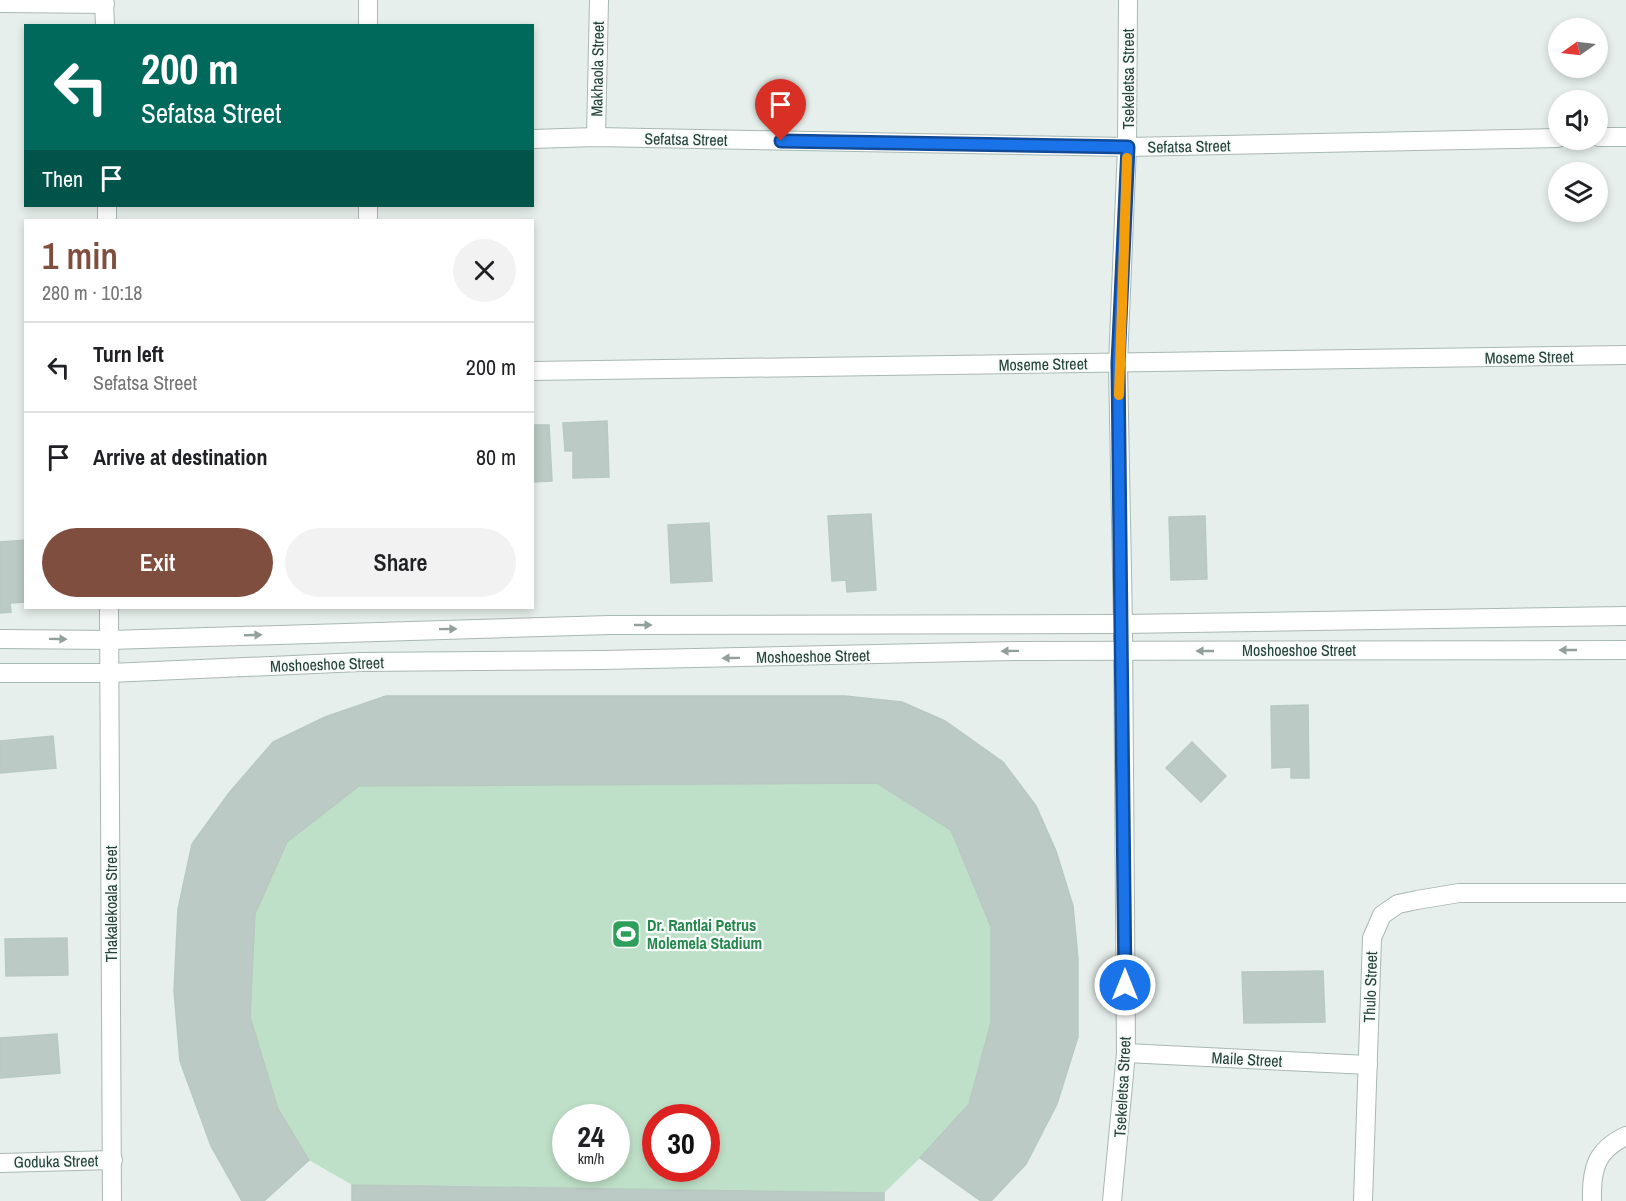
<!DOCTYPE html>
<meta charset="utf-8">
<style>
:root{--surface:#fff;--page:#f2f2f2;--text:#202124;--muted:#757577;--line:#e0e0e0;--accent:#7f4e3f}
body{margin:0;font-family:"Archivo Narrow",sans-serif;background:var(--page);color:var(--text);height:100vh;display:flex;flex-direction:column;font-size:22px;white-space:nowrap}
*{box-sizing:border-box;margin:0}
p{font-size:20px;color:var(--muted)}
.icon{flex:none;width:33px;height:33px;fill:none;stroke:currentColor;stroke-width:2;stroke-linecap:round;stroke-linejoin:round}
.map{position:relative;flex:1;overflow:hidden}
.details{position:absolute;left:24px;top:219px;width:510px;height:390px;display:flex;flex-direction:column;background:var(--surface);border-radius:0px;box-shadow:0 3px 9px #0003}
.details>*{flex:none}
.guide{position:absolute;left:24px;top:24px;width:510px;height:183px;border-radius:0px;box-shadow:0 3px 9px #0003;background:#00695c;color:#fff;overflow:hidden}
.needle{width:39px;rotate:256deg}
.buttons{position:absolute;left:1548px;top:18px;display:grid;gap:12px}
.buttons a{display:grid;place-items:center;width:60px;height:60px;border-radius:50%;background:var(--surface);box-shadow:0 3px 9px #0003;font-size:30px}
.speed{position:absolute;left:552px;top:1104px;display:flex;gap:12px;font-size:30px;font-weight:700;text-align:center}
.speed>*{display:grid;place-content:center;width:78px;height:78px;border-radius:50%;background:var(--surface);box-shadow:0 3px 9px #0003;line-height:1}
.speed small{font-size:15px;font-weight:400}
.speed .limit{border:9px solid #d22;background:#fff;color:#111}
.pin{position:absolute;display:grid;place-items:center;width:51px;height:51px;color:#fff;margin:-62px -26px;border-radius:50% 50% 50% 0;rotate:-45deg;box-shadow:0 0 6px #0007}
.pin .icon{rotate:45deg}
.me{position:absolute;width:66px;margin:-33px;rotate:0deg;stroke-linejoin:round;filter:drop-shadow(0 0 4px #0008)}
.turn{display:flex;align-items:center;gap:21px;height:126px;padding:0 18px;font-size:27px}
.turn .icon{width:78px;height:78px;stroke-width:2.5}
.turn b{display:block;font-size:42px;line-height:51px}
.then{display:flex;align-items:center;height:57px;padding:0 18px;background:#0003;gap:12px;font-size:22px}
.round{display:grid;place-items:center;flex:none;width:63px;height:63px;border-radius:32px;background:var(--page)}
.headline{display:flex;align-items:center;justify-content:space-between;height:102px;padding:0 18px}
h1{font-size:36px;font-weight:600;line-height:45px;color:var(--accent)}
.button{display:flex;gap:12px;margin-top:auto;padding:12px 18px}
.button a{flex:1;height:69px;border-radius:36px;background:var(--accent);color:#fff;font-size:24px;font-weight:600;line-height:69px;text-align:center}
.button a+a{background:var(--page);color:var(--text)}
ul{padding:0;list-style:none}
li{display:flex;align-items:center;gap:18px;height:90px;padding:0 18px;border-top:2px solid var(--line)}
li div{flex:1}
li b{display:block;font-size:22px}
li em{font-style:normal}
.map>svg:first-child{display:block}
.green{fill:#bfe0c8;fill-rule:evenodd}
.building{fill:#bbcac4;stroke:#b8c9c2;stroke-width:1.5}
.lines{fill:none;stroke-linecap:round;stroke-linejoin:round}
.minor-casing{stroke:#a8b8b2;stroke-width:20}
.minor{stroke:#fff;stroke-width:18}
.oneway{fill:#92a09c}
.route-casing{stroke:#114b97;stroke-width:15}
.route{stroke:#1a73e8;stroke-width:10}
.slow{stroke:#f59e0b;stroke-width:10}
.labels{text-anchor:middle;stroke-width:4.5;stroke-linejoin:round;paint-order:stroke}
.street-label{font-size:16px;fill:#24423a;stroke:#f7fbf9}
.leisure-label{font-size:16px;font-weight:bold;fill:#27864d;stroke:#f7fbf9;text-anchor:start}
</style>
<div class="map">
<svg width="1626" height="1201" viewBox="0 0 1626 1201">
<rect width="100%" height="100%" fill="#e6efeb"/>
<path class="green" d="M 386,696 L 845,696 L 902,702 L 1003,762 L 1036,806 L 1056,851 L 1073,906 L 1078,959 L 1078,1037 L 1057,1104 L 981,1201 L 920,1158 L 884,1193 L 884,1201 L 352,1201 L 352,1185 L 309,1160 L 264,1201 L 242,1201 L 211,1146 L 180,1061 L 174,991 L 178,909 L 192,844 L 229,793 L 273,742 ZM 566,1118 L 616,1118 L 616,1168 L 566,1168 ZM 656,1118 L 706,1118 L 706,1168 L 656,1168 Z"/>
<g class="building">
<path d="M 607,421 L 609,477 L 573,478 L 573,451 L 565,451 L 563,423 Z"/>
<path d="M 532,425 L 549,425 L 552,481 L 532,482 Z"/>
<path d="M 871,514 L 876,590 L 847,592 L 846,580 L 832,581 L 828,516 Z"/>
<path d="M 1205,516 L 1207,579 L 1171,580 L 1169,517 Z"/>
<path d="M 709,523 L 712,581 L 671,583 L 668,525 Z"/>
<path d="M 26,540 L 26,602 L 10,603 L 11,612 L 0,613 L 0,542 Z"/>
<path d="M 386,696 L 845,696 L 902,702 L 945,721 L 1003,762 L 1036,806 L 1056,851 L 1073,906 L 1078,959 L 1078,1037 L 1057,1104 L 1026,1164 L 991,1201 L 981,1201 L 920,1158 L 969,1104 L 991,1022 L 991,927 L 951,830 L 877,783 L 359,786 L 287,842 L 255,914 L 250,1017 L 278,1109 L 309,1160 L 264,1201 L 242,1201 L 211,1146 L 180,1061 L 174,991 L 178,909 L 192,844 L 229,793 L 273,742 L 325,717 Z"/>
<path d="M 1308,705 L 1309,778 L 1291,778 L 1291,767 L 1272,768 L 1271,706 Z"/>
<path d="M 53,736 L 56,768 L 0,773 L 0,741 Z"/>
<path d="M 1192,742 L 1226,776 L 1201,802 L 1166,768 Z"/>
<path d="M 67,938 L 68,975 L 6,976 L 5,939 Z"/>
<path d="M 1323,971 L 1325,1022 L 1244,1023 L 1242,972 Z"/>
<path d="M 57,1034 L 60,1073 L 0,1078 L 0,1038 Z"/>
<path d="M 352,1185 L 884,1193 L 884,1201 L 352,1201 Z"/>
</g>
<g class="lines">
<g class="minor-casing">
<g id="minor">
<path d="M 104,0 L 105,26"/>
<path d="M 368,0 L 368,26"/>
<path d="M 0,3 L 105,4"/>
<path d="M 596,137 L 599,0"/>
<path d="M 1598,137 L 1626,137"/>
<path d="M 532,139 L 596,137 L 1127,147 L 1558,138"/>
<path d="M 107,206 L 107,220"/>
<path d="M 368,220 L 368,206"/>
<path d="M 532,371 L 1626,355"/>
<path d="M 109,608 L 112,1201"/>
<path d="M 0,639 L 110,640 L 610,625 L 1123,624 L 1626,616"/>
<path d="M 0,673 L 110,673 L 360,662 L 603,660 L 1014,651 L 1626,650"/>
<path d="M 1126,1053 L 1368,1065"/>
<path d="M 0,1163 L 113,1160"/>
<path d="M 1112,1201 L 1126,1053 L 1123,624 L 1118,364 L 1127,147 L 1128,0"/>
<path d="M 1363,1201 L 1372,938 L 1382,915 L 1398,904 L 1417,900 L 1459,893 L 1626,893"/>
<path d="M 1592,1201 C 1591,1169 1596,1150 1626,1136"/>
</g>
</g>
<use href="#minor" class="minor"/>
</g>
<defs><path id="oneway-solid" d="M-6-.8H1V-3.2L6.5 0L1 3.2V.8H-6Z" transform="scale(1.5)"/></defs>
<g class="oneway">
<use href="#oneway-solid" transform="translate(643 625)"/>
<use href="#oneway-solid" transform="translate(448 629) rotate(-1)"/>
<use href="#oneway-solid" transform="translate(253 635) rotate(-2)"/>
<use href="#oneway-solid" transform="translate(58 639) rotate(1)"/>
<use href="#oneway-solid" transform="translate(1568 650) rotate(180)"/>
<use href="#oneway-solid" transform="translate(1010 651) rotate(179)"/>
<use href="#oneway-solid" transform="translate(1205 651) rotate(180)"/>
<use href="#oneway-solid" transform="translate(731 658) rotate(179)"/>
</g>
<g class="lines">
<g class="route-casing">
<path id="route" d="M 781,141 L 1128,147 L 1118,363 L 1125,985"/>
</g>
<use href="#route" class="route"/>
<path class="slow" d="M 1119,395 L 1127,158"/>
</g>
<defs>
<g id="stadium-square" transform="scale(1.5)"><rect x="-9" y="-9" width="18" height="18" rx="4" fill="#2e9e5b" stroke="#f7fbf9"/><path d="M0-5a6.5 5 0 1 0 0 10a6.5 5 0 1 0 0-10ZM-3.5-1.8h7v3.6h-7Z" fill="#fff"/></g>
</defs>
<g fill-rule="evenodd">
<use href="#stadium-square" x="626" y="934"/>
</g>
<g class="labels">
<g class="street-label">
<text transform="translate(597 69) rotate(-89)" y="6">Makhaola Street</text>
<text transform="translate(1128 79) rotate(-90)" y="6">Tsekeletsa Street</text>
<text transform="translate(686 139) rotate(1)" y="6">Sefatsa Street</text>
<text transform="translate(1189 146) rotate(-1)" y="6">Sefatsa Street</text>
<text transform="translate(1529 357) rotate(-1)" y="6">Moseme Street</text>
<text transform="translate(1043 364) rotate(-1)" y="6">Moseme Street</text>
<text x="1299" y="656">Moshoeshoe Street</text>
<text transform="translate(813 656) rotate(-1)" y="6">Moshoeshoe Street</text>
<text transform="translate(327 664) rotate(-2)" y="6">Moshoeshoe Street</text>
<text transform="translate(111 904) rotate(-90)" y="6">Thakalekoala Street</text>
<text transform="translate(1370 987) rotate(-88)" y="6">Thulo Street</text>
<text transform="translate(1247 1059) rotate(3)" y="6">Maile Street</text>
<text transform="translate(1122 1087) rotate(-87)" y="6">Tsekeletsa Street</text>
<text transform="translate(56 1161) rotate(-1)" y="6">Goduka Street</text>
</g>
<g class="leisure-label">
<text x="647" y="931">Dr. Rantlai Petrus<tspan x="647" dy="18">Molemela Stadium</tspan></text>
</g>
</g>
</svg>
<div class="buttons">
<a><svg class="needle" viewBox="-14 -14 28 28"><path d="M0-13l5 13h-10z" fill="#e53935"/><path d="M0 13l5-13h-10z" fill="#757577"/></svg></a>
<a><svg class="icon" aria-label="sound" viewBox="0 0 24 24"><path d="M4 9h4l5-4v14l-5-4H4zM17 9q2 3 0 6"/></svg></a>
<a><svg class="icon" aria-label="layers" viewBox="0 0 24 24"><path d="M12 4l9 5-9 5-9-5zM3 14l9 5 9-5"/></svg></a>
</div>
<div class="speed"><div>24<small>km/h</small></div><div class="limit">30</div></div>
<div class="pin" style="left:781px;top:141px;background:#d93025"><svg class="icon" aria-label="arrive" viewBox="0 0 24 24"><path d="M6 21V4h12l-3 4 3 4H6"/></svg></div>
<svg class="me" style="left:1125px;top:985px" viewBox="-20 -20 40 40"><circle r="17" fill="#1a73e8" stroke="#fff" stroke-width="3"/><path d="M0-11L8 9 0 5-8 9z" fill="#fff"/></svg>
<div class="guide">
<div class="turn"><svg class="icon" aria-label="left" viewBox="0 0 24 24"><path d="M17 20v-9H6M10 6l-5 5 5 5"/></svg><div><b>200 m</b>Sefatsa Street</div></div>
<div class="then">Then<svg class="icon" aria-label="arrive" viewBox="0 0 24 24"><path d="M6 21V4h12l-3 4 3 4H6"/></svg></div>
</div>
<section class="details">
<div class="headline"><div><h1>1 min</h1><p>280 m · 10:18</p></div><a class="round"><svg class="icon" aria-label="close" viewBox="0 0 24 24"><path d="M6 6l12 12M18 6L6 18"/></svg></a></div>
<ul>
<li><svg class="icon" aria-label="left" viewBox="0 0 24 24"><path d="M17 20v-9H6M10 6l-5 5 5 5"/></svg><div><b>Turn left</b><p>Sefatsa Street</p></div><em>200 m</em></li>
<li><svg class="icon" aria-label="arrive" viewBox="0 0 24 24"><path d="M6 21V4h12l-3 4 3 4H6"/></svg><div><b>Arrive at destination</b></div><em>80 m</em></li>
</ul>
<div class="button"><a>Exit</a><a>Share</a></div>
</section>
</div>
